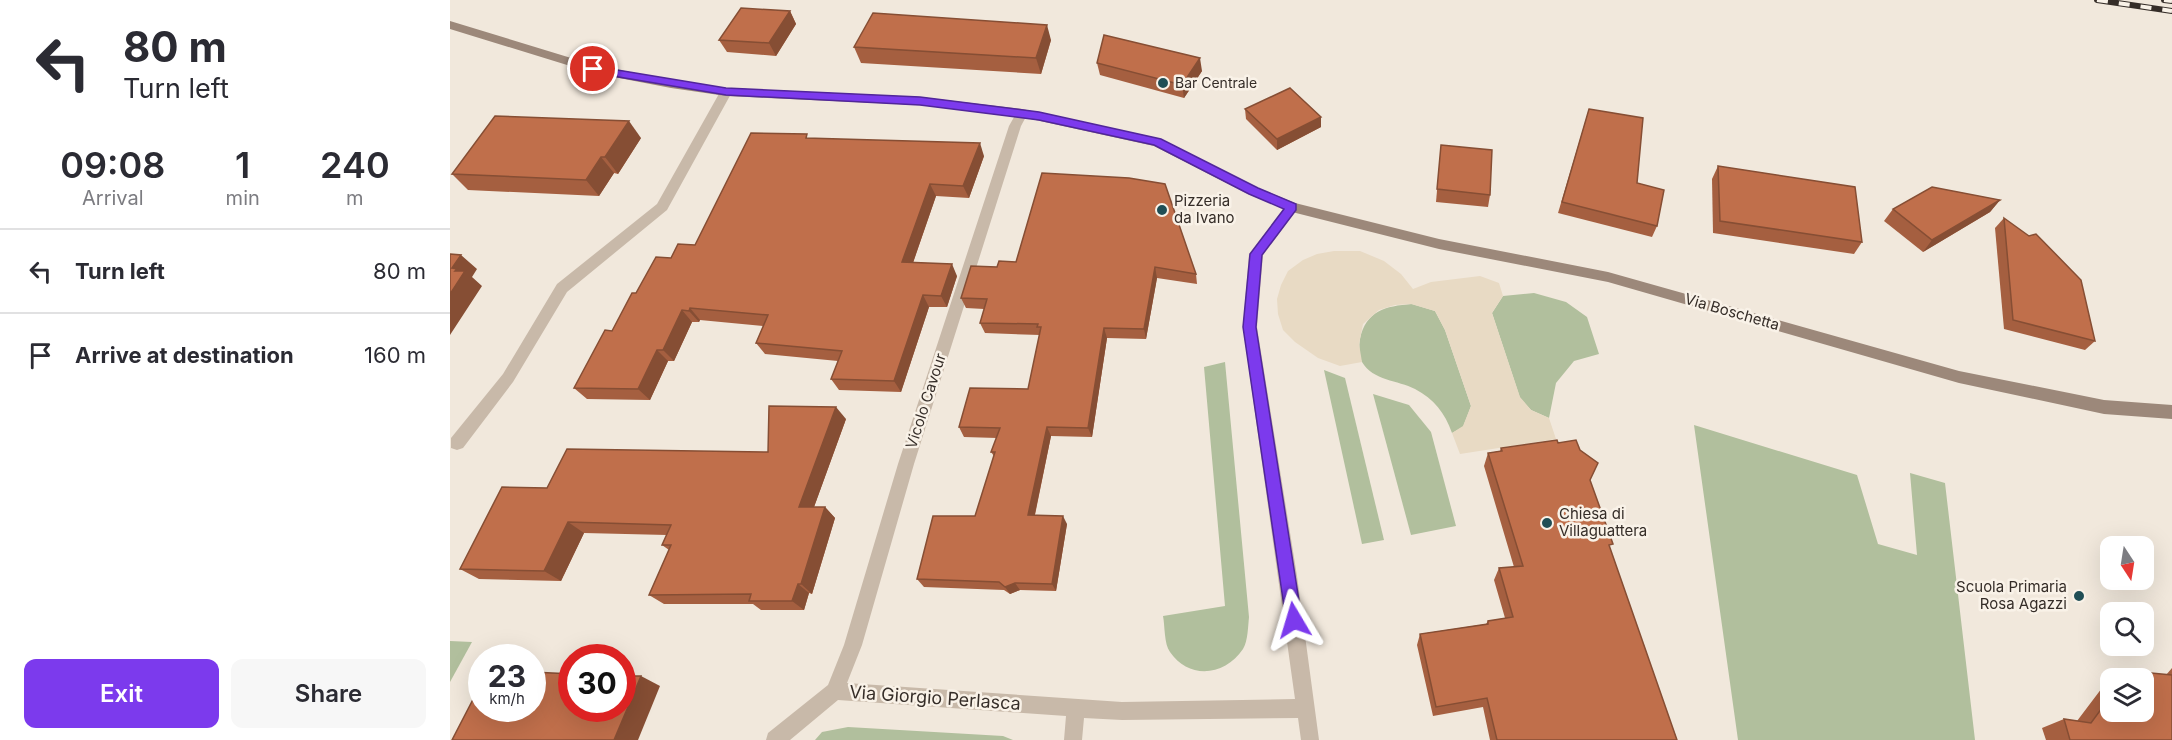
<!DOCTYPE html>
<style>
:root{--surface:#fff;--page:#f7f7f7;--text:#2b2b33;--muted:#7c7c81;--line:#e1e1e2;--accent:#7c3aed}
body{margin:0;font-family:Inter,sans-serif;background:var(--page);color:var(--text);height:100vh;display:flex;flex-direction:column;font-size:22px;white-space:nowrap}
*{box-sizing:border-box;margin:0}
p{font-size:20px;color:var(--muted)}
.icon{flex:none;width:33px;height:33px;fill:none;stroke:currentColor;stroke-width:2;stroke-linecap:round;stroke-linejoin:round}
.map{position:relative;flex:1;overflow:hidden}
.details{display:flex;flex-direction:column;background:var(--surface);width:450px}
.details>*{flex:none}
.top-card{background:#fff;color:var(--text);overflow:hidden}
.needle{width:39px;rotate:168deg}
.tools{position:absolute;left:1650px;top:536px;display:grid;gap:12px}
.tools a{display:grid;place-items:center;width:54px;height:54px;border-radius:12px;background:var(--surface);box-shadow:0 6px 24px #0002;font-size:30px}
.speed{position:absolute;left:18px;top:644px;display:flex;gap:12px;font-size:30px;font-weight:700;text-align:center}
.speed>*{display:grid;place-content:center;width:78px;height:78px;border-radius:50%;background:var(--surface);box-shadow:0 6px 24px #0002;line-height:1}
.speed small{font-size:15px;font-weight:400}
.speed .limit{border:9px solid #d22;background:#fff;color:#111}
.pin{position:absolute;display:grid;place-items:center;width:51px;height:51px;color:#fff;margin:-26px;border:3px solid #fff;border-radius:50%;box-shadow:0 2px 6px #0007}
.me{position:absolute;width:66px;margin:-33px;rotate:353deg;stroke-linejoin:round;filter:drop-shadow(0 0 4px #0008)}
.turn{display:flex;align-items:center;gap:21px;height:126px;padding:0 24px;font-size:27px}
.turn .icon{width:78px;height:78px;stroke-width:2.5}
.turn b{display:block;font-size:42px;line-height:51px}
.eta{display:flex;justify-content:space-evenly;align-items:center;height:102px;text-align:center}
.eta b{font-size:36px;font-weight:600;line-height:42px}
.button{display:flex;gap:12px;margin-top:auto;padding:12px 24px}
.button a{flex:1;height:69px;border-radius:12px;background:var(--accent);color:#fff;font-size:24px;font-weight:600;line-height:69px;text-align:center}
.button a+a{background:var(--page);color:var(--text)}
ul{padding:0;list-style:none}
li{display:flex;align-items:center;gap:18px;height:84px;padding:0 24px;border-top:2px solid var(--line)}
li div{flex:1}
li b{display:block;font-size:22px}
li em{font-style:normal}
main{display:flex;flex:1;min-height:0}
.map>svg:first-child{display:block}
.green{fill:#b1bf9d}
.plaza{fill:#e8dac4}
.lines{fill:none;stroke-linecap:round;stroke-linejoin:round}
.street{fill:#c8b9a9;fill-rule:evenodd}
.secondary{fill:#9c887a;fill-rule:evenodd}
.rail-casing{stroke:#352d28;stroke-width:6}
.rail{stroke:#f9f2e8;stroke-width:4;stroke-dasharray:11;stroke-linecap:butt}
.wall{fill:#a55f40}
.shaded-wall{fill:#864e34}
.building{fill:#c06f4b;stroke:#864e34;stroke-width:1.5}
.route{fill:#7c3aed;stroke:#51269a;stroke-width:1.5}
.poi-dot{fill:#204e55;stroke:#f9f2e8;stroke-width:2}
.labels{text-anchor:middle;stroke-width:5;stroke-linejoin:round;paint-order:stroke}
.far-poi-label{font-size:14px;fill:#352d28;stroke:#f9f2e8;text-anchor:start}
.poi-label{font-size:15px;fill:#352d28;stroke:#f9f2e8;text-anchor:start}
.street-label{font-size:15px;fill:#352d28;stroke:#f9f2e8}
.near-street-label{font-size:18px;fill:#352d28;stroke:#f9f2e8}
</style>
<main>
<section class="details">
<div class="top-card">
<div class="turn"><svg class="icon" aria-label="left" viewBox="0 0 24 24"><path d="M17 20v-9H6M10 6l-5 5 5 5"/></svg><div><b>80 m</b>Turn left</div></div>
</div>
<div class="eta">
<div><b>09:08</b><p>Arrival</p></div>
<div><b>1</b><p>min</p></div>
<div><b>240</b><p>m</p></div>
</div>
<ul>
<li><svg class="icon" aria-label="left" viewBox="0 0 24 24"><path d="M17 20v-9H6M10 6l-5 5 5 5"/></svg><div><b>Turn left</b></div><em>80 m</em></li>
<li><svg class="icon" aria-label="arrive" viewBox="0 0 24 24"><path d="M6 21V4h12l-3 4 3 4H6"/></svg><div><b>Arrive at destination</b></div><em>160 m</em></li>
</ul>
<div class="button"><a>Exit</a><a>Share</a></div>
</section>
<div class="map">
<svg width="1722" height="740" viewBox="0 0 1722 740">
<rect width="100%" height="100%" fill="#f1e8dc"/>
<g class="green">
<path d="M 1084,293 L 1116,302 L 1137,317 L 1149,354 L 1124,361 L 1106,383 L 1099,418 L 1081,410 L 1070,398 L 1042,313 L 1053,296 Z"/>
<path d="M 962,304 L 985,311 L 995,330 L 1021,406 L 1013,427 L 1002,433 C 995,413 984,399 965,389 C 948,380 923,381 912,362 C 909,357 909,345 910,339 C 916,311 935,306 962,304 Z"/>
<path d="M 775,362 L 799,617 C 798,626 798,641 793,649 C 775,676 739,680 720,652 C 714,644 715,626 713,616 L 775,606 L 754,367 Z"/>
<path d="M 874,370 L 895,378 L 934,540 L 912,544 Z"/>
<path d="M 923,394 L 959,405 L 981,432 L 1006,526 L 961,535 Z"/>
<path d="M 1244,425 L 1407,475 L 1428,544 L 1467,555 L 1460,473 L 1495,483 L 1525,740 L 1288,740 Z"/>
<path d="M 0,641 L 22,642 L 0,682 Z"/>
<path d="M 398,727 L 553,736 L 563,740 L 365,740 L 372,732 Z"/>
</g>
<path class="plaza" d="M 884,251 L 910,251 L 934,261 L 951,274 L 963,289 L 981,282 L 1030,276 L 1049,283 L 1053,296 L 1042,313 L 1070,397 L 1081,410 L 1099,418 L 1106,439 L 1010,454 L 1002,433 L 1013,426 L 1021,406 L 995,330 L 985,311 L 961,304 L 945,305 L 929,310 L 913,324 L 909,344 L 912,362 L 890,366 L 868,358 L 845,342 L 833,330 L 828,314 L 827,299 L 831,285 L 838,271 L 853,260 L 867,254 Z"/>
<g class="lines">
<g class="street">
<path d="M 276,88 L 282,92 L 217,210 L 117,292 L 63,382 L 13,448 L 7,450 L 1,448 L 1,438 L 53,374 L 107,284 L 207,204 L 270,92 Z"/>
<path d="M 572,109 L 578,113 L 571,126 L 464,464 L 412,645 L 397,683 L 672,702 L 845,699 L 793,327 L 799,254 L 837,204 L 842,202 L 849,207 L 813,255 L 807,327 L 847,576 L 869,740 L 851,740 L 848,718 L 672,720 L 634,718 L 632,740 L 614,740 L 616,716 L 388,700 L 340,740 L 316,740 L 318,733 L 378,685 L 394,645 L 448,464 L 559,126 L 568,110 Z"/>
</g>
<path class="secondary" d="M 0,21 L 144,65 L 221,80 L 276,88 L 470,97 L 572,109 L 707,138 L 808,188 L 845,203 L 989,239 L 1158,272 L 1509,371 L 1654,400 L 1722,405 L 1722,419 L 1654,414 L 1509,383 L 1158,282 L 989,249 L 842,212 L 798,194 L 704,146 L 572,117 L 470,105 L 276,96 L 221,88 L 143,73 L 0,29 Z"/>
<g class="rail-casing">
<g id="rail">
<path d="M 1647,0 L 1722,11"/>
<path d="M 1714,0 L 1722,1"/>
</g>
</g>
<use href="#rail" class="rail"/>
</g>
<g class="wall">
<path d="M 340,11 L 346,24 L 326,56 L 277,52 L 269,40 Z"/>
<path d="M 601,40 L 591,74 L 411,63 L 404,47 Z"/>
<path d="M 647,63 L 752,71 L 734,98 L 650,75 Z"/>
<path d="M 795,109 L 871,127 L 827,150 L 796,119 Z"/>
<path d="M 1139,109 L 1187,183 L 1207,226 L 1202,237 L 1108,213 Z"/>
<path d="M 191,138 L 168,174 L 164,173 L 149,196 L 18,190 L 2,174 Z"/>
<path d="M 360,138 L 534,156 L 519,198 L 486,196 L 463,263 L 507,276 L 497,307 L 479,307 L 451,392 L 389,390 L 381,379 L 388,361 L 315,354 L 306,343 L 313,326 L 250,320 L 249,322 L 242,322 L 224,361 L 218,361 L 200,400 L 137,399 L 124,388 L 162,331 L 186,293 L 221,258 L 245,245 Z"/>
<path d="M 991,145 L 1040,195 L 1038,207 L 986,202 Z"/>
<path d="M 1268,166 L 1412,242 L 1404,254 L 1263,233 L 1262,179 Z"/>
<path d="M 592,173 L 746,274 L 747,284 L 707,278 L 696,339 L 657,338 L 642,437 L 601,436 L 585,515 L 617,524 L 606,591 L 570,590 L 560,594 L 554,590 L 474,587 L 467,579 L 525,516 L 544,456 L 541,452 L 547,438 L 514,437 L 509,427 L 578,389 L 590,335 L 535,333 L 530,323 L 534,309 L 516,308 L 511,298 L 547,267 L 566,262 Z"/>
<path d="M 1550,200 L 1540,212 L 1473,252 L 1434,221 L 1443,209 Z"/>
<path d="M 1554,218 L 1645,341 L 1635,350 L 1554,329 L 1545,228 Z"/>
<path d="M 396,419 L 364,507 L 375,507 L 385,518 L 362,594 L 359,593 L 354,610 L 311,610 L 303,604 L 214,604 L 199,595 L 219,550 L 212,545 L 217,535 L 134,533 L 111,581 L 29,579 L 10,569 L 97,488 L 318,452 Z"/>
<path d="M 1108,443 L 1140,480 L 1160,549 L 1227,740 L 1040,740 L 1033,707 L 983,716 L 967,645 L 970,634 L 1036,624 L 1038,621 L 1055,618 L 1044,580 L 1049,568 L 1064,567 L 1034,466 L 1038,453 L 1050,451 L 1051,448 Z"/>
<path d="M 1722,668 L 1722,740 L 1596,740 L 1592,728 L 1614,719 L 1627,721 L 1658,680 L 1660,679 L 1660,711 L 1694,678 L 1663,678 L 1680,671 L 1716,675 Z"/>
</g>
<g class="shaded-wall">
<path d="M 340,11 L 346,24 L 326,56 L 319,43 Z"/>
<path d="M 597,25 L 601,40 L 591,74 L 586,58 Z"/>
<path d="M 750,58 L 752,71 L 734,98 L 732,85 Z"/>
<path d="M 871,117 L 871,127 L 827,150 L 827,139 Z"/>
<path d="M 179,121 L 191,138 L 168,174 L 155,157 Z"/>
<path d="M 530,143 L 534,156 L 519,198 L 513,186 Z"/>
<path d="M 151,157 L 164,173 L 149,196 L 136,180 Z"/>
<path d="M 480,184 L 486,196 L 459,274 L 452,262 Z"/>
<path d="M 1550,200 L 1540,212 L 1473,252 L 1482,240 Z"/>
<path d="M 11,255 L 27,269 L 22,277 L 32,286 L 0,335 L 0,294 L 2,268 Z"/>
<path d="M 502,264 L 507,276 L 497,307 L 491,296 Z"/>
<path d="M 705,267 L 707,278 L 696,339 L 694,329 Z"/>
<path d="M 473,295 L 479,307 L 451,392 L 444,381 Z"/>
<path d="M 240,308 L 250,320 L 249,322 L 239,311 Z"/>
<path d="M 232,310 L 242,322 L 224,361 L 213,350 Z"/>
<path d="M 654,328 L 657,338 L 642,437 L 638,428 Z"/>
<path d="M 207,350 L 218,361 L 200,400 L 188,389 Z"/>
<path d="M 386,407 L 396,419 L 360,518 L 349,507 Z"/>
<path d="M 597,427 L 601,436 L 583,523 L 578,515 Z"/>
<path d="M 375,507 L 385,518 L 362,594 L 351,584 Z"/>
<path d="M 613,516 L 617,524 L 606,591 L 602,584 Z"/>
<path d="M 118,522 L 134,533 L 111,581 L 94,571 Z"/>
<path d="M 565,583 L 570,590 L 560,594 L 555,587 Z"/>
<path d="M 348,584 L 359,593 L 354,610 L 342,601 Z"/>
<path d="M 191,676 L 210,686 L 188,740 L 164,740 Z"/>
</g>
<g class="building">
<path d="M 291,8 L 340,11 L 319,43 L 269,40 Z"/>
<path d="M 423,13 L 597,25 L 586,58 L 404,47 Z"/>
<path d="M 654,35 L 750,58 L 732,85 L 647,63 Z"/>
<path d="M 840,88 L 871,117 L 827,139 L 795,109 Z"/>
<path d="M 1139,109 L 1193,118 L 1187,183 L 1214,190 L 1207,226 L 1112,202 Z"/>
<path d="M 45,116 L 179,121 L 155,157 L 151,157 L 136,180 L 2,174 Z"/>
<path d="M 301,133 L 357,134 L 356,138 L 530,143 L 513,186 L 480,184 L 452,262 L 502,264 L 491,296 L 473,295 L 444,381 L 381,379 L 392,351 L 306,343 L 318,315 L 240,308 L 239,311 L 232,310 L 213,350 L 207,350 L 188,389 L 124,388 L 155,330 L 162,331 L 182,293 L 186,293 L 206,257 L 221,258 L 228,244 L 245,245 Z"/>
<path d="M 991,145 L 1042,150 L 1040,195 L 987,189 Z"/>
<path d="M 1268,166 L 1405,187 L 1412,242 L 1270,221 Z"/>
<path d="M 592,173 L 679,178 L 715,184 L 746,274 L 705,267 L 694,329 L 654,328 L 638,428 L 597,427 L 578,515 L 613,516 L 602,584 L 565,583 L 555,587 L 549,582 L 467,579 L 483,516 L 525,516 L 545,452 L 541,452 L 550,428 L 509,427 L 520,388 L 578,389 L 591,327 L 587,327 L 588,324 L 530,323 L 537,299 L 511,298 L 521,266 L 547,267 L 549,261 L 566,262 Z"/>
<path d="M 1482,187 L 1550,200 L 1482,240 L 1443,209 Z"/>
<path d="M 1554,218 L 1579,236 L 1586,234 L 1631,280 L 1645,341 L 1563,320 Z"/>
<path d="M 0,254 L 11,255 L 2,268 L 7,269 L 5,271 L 15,271 L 0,294 Z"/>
<path d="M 319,406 L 386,407 L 349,507 L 375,507 L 351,584 L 348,584 L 342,601 L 299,601 L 301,594 L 199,595 L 221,545 L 212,545 L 221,525 L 118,522 L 94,571 L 10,569 L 52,487 L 97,488 L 117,449 L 318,452 Z"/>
<path d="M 1107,440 L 1108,443 L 1126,440 L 1130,450 L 1148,463 L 1140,480 L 1163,544 L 1159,545 L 1227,740 L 1047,740 L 1037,698 L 986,707 L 970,634 L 1038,624 L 1038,621 L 1063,617 L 1049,568 L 1073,566 L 1038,453 L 1052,451 L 1051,448 Z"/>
<path d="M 1680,671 L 1722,675 L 1722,740 L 1620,740 L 1614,719 L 1641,723 L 1660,697 L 1660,711 L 1694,711 L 1694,678 L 1675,678 Z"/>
<path d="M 82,672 L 122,674 L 122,708 L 172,708 L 172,676 L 191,676 L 164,740 L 2,740 L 32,682 L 32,708 L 82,708 Z"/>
</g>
<path class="route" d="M 143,66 L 276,88 L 470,97 L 589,112 L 711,139 L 808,188 L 846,204 L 846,210 L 812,255 L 806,327 L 852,620 L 849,625 L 844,627 L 838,625 L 836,620 L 793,327 L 800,254 L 834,209 L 799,194 L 704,145 L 589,120 L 470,105 L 276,95 L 139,72 L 139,67 Z"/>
<g class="poi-dot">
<circle cx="713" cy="83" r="6"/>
<circle cx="712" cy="210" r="6"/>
<circle cx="1097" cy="523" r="6"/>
<circle cx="1629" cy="596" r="6"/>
</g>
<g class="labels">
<g class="far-poi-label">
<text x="725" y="88">Bar Centrale</text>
</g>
<g class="poi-label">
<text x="724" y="206">Pizzeria<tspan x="724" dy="17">da Ivano</tspan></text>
<text x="1109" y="519">Chiesa di<tspan x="1109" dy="17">Villaguattera</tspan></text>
<text x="1617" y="592" text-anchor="end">Scuola Primaria<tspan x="1617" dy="17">Rosa Agazzi</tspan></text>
</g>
<g class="street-label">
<text transform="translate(1282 312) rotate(16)" y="5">Via Boschetta</text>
<text transform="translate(476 401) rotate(-72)" y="5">Vicolo Cavour</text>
</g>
<g class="near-street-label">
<text transform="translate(485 698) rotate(4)" y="6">Via Giorgio Perlasca</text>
</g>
</g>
</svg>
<div class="tools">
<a><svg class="needle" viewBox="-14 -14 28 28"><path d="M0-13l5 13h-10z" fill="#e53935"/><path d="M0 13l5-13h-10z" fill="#7c7c81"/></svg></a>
<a><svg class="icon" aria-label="search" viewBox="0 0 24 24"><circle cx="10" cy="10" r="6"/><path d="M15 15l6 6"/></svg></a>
<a><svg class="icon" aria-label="layers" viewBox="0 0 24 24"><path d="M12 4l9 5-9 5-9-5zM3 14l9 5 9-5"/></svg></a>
</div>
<div class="speed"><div>23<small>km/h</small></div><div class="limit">30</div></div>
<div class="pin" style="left:143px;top:69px;background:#d93025"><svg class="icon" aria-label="arrive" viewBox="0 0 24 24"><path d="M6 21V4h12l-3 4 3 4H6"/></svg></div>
<svg class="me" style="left:844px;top:620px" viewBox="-20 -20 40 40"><path d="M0-17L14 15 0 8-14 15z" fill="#7c3aed" stroke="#fff" stroke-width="4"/></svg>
</div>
</main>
